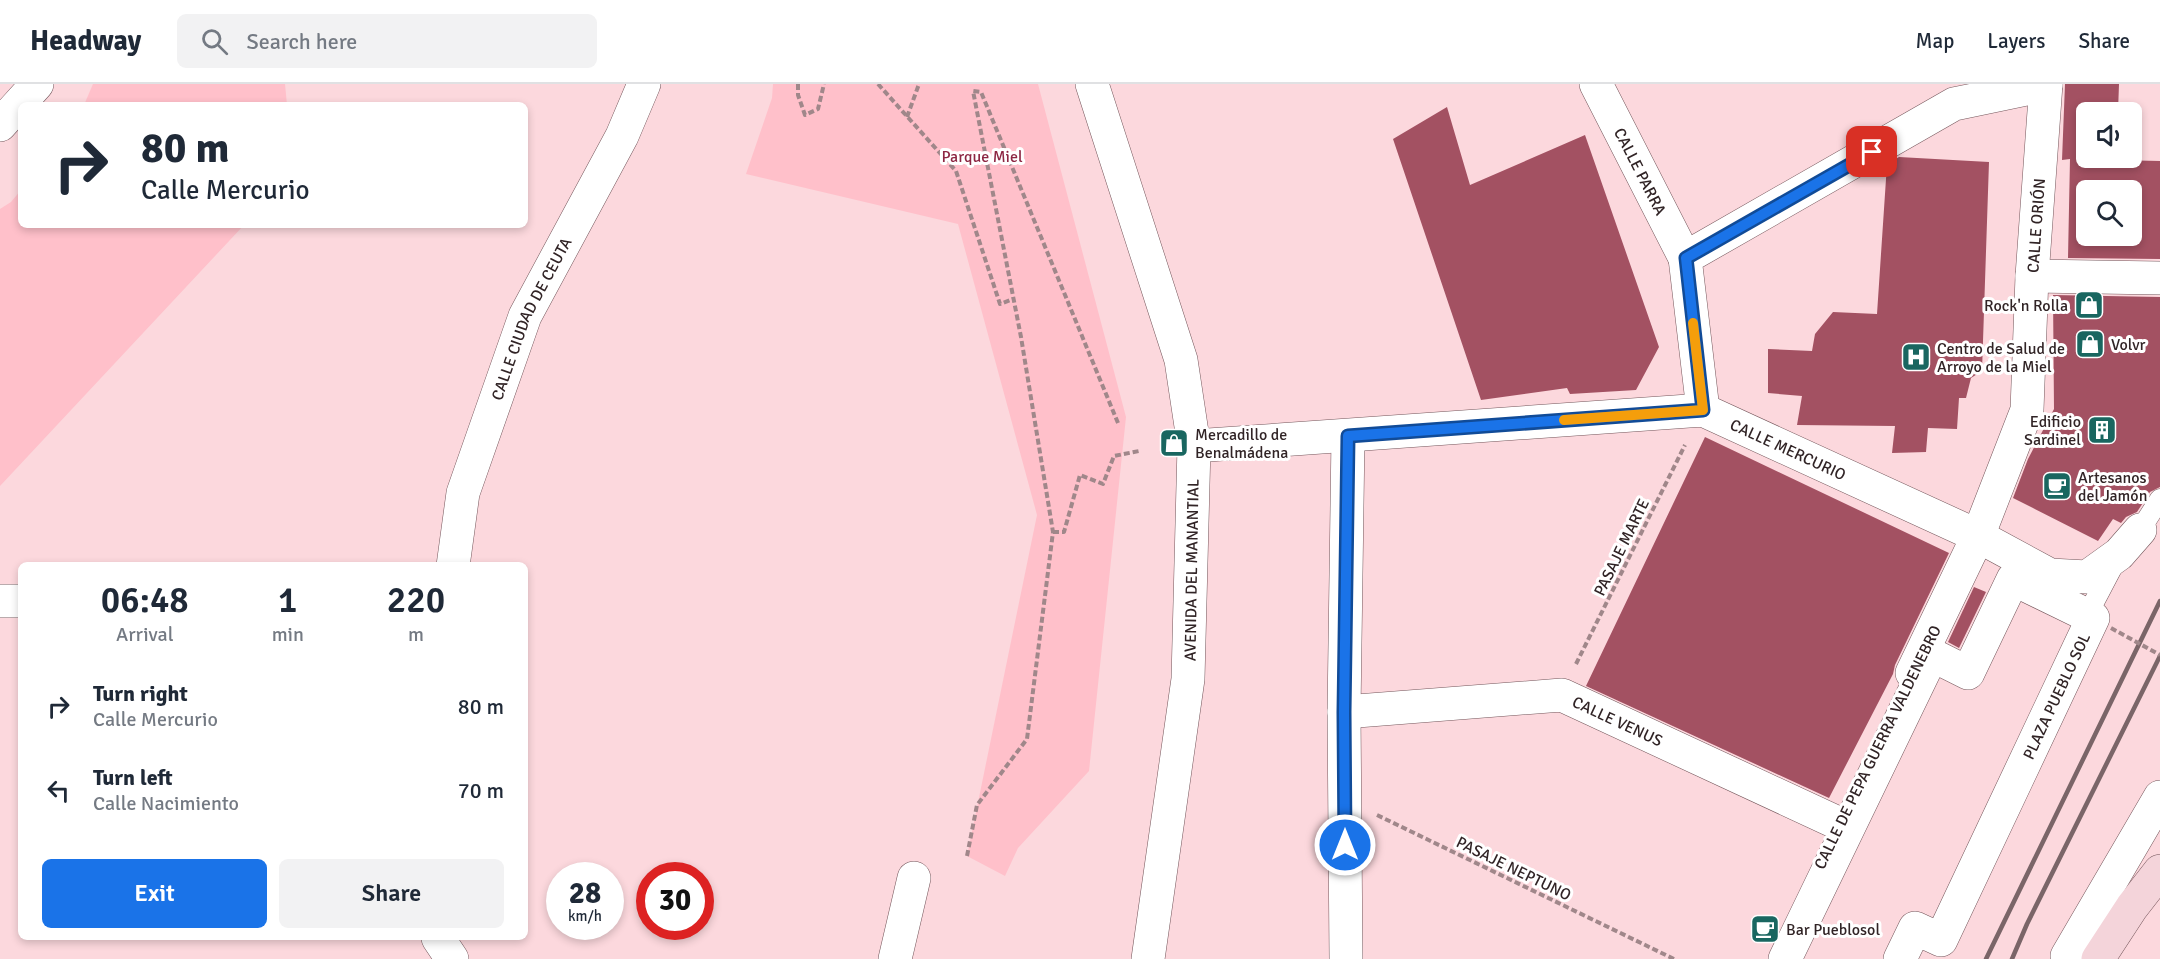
<!DOCTYPE html>
<meta charset="utf-8">
<style>
:root{--surface:#fff;--page:#f2f2f3;--text:#1f2937;--muted:#747a83;--line:#e0e1e3;--accent:#1a73e8}
body{margin:0;font-family:Signika,sans-serif;background:var(--page);color:var(--text);height:100vh;display:flex;flex-direction:column;font-size:22px;white-space:nowrap}
*{box-sizing:border-box;margin:0}
p{font-size:20px;color:var(--muted)}
.icon{flex:none;width:33px;height:33px;fill:none;stroke:currentColor;stroke-width:2;stroke-linecap:round;stroke-linejoin:round}
.map{position:relative;flex:1;overflow:hidden}
.panel{position:absolute;left:18px;top:478px;width:510px;height:378px;display:flex;flex-direction:column;background:var(--surface);border-radius:9px;box-shadow:0 3px 9px #0003}
.panel>*{flex:none}
.hud{position:absolute;left:18px;top:18px;width:510px;height:126px;border-radius:9px;box-shadow:0 3px 9px #0003;background:#fff;color:var(--text);overflow:hidden}
.controls{position:absolute;left:2076px;top:18px;display:grid;gap:12px}
.controls a{display:grid;place-items:center;width:66px;height:66px;border-radius:9px;background:var(--surface);box-shadow:0 3px 9px #0003;font-size:30px}
.speed{position:absolute;left:546px;top:778px;display:flex;gap:12px;font-size:30px;font-weight:700;text-align:center}
.speed>*{display:grid;place-content:center;width:78px;height:78px;border-radius:50%;background:var(--surface);box-shadow:0 3px 9px #0003;line-height:1}
.speed small{font-size:15px;font-weight:400}
.speed .limit{border:9px solid #d22;background:#fff;color:#111}
.pin{position:absolute;display:grid;place-items:center;width:51px;height:51px;color:#fff;margin:-26px;border-radius:12px;box-shadow:0 3px 9px #0006}
.me{position:absolute;width:66px;margin:-33px;rotate:0deg;stroke-linejoin:round;filter:drop-shadow(0 0 4px #0008)}
.turn{display:flex;align-items:center;gap:21px;height:126px;padding:0 24px;font-size:27px}
.turn .icon{width:78px;height:78px;stroke-width:2.5}
.turn b{display:block;font-size:42px;line-height:51px}
.eta{display:flex;justify-content:space-evenly;align-items:center;height:102px;text-align:center}
.eta b{font-size:36px;font-weight:600;line-height:42px}
.cta{display:flex;gap:12px;margin-top:auto;padding:12px 24px}
.cta a{flex:1;height:69px;border-radius:9px;background:var(--accent);color:#fff;font-size:24px;font-weight:600;line-height:69px;text-align:center}
.cta a+a{background:var(--page);color:var(--text)}
ul{padding:0;list-style:none}
li{display:flex;align-items:center;gap:18px;height:84px;padding:0 24px}
li div{flex:1}
li b{display:block;font-size:22px}
li em{font-style:normal}
header{display:flex;align-items:center;gap:36px;box-sizing:border-box;height:84px;padding:0 30px;background:var(--surface);border-bottom:2px solid var(--line)}
header strong{font-size:28px}
nav{display:flex;gap:33px;margin-inline-start:auto;font-size:21px}
.search{width:420px;height:54px;background:var(--page);display:flex;align-items:center;gap:15px;box-sizing:border-box;padding:0 21px;border-radius:9px;color:var(--muted);font-size:22px}
.map>svg:first-child{display:block}
.green{fill:#ffc0ca}
.building{fill:#a35162;fill-rule:evenodd}
.lines{fill:none;stroke-linecap:round;stroke-linejoin:round}
.lane-casing{stroke:#74565b;stroke-width:21}
.street-casing{stroke:#74565b;stroke-width:34}
.secondary-casing{stroke:#74565b;stroke-width:34}
.path{stroke:#a0878a;stroke-width:4;stroke-dasharray:6 3;stroke-linecap:butt}
.lane{stroke:#fff;stroke-width:20}
.street{stroke:#fff;stroke-width:33}
.secondary{stroke:#f4d4da;stroke-width:33}
.rail{stroke:#7a6568;stroke-width:4.5}
.path-bridge{stroke:#a0878a;stroke-width:4;stroke-dasharray:6 3;stroke-linecap:butt}
.route-casing{stroke:#114b97;stroke-width:15}
.route{stroke:#1a73e8;stroke-width:10}
.slow{stroke:#f59e0b;stroke-width:10}
.labels{text-anchor:middle;stroke-width:6;stroke-linejoin:round;paint-order:stroke}
.park-label{font-size:16px;fill:#8d2643;stroke:#fff}
.street-label{font-size:16px;fill:#312426;stroke:#fff}
.poi-label{font-size:16px;fill:#312426;stroke:#fff;text-anchor:start}
</style>
<header>
<strong>Headway</strong>
<div class="search"><svg class="icon" aria-label="search" viewBox="0 0 24 24"><circle cx="10" cy="10" r="6"/><path d="M15 15l6 6"/></svg>Search here</div>
<nav><a>Map</a><a>Layers</a><a>Share</a></nav>
</header>
<div class="map">
<svg width="2160" height="875" viewBox="0 0 2160 875">
<rect width="100%" height="100%" fill="#fcd8dd"/>
<g class="green">
<path d="M 93,0 L 285,0 L 287,21 L 84,21 Z"/>
<path d="M 773,0 L 1038,0 L 1126,333 L 1089,687 L 1018,764 L 1005,792 L 967,772 L 1037,431 L 958,140 L 746,90 L 772,14 Z"/>
<path d="M 21,106 L 21,141 L 244,141 L 0,402 L 0,125 L 11,118 Z"/>
</g>
<g class="building">
<path d="M 2065,0 L 2119,0 L 2118,28 L 2086,28 L 2086,74 L 2116,74 L 2116,76 L 2160,77 L 2160,175 L 2068,174 L 2070,75 L 2062,76 ZM 2086,106 L 2132,106 L 2132,152 L 2086,152 Z"/>
<path d="M 1447,23 L 1470,101 L 1585,51 L 1659,263 L 1636,306 L 1570,310 L 1567,304 L 1481,316 L 1393,55 Z"/>
<path d="M 1899,73 L 1989,78 L 1982,287 L 1971,294 L 1966,314 L 1959,314 L 1957,345 L 1928,344 L 1926,368 L 1892,369 L 1895,342 L 1797,341 L 1802,312 L 1768,309 L 1768,265 L 1812,267 L 1815,250 L 1833,228 L 1877,230 L 1887,80 Z"/>
<path d="M 2053,211 L 2160,213 L 2160,403 L 2150,408 L 2137,428 L 2126,433 L 2121,439 L 2113,435 L 2098,457 L 2013,414 L 2028,375 L 2054,325 Z"/>
<path d="M 1705,353 L 1949,469 L 1895,581 L 1893,590 L 1829,714 L 1586,602 Z"/>
<path d="M 1974,503 L 1986,508 L 1959,564 L 1948,558 Z"/>
</g>
<g class="lines">
<g class="lane-casing">
<g id="lane">
<path d="M 2140,446 L 2160,415"/>
<path d="M 2083,539 L 2114,480"/>
</g>
</g>
<g class="street-casing">
<g id="street">
<path d="M 1092,0 L 1181,276 L 1194,362 L 1188,595 L 1148,875"/>
<path id="s1" d="M 1596,0 L 1685,174"/>
<path d="M 0,41 L 37,0"/>
<path d="M 2032,192 L 2160,194"/>
<path d="M 1703,326 L 1685,174 L 1954,20 L 2046,1"/>
<path id="s2" d="M 1194,362 L 1703,326 L 1978,452 L 2050,491 L 2087,493 L 2119,470 L 2140,446"/>
<path id="s3" d="M 453,482 L 463,409 L 525,232 L 622,52 L 644,0"/>
<path d="M 0,517 L 21,517"/>
<path id="s4" d="M 1912,589 L 1978,452 L 2027,326 L 2032,192 L 2046,0"/>
<path id="s5" d="M 1344,628 L 1562,611 L 1840,740"/>
<path d="M 438,854 L 452,875"/>
<path d="M 2067,872 L 2160,713"/>
<path d="M 895,875 L 914,794"/>
<path d="M 1346,875 L 1344,628 L 1348,353"/>
<path d="M 1785,875 L 1932,571 L 1968,589 L 2013,495 L 2093,534 L 1941,856 L 1915,844 L 1900,875"/>
</g>
</g>
<g class="secondary-casing">
<path id="secondary" d="M 2098,875 L 2132,823 L 2160,787"/>
</g>
<g class="path">
<path d="M 798,0 L 798,11 L 805,31 L 818,25 L 824,0"/>
<path d="M 878,0 L 956,87 L 1000,220 L 1013,215"/>
<path d="M 907,33 L 919,0"/>
<path d="M 1053,448 L 1064,448 L 1080,391 L 1103,400 L 1114,372 L 1139,367"/>
<path d="M 1576,580 L 1685,361"/>
<path d="M 1377,731 L 1674,875"/>
<path d="M 967,772 L 977,721 L 1027,655 L 1053,448 L 1021,253 L 973,7 L 981,8 L 1118,339"/>
</g>
<use href="#lane" class="lane"/>
<use href="#street" class="street"/>
<use href="#secondary" class="secondary"/>
<g class="rail">
<path d="M 1986,875 L 2160,517"/>
<path d="M 2012,875 L 2027,840 L 2160,572"/>
</g>
<path class="path-bridge" d="M 2111,544 L 2160,571"/>
</g>
<g class="lines">
<g class="route-casing">
<path id="route" d="M 1345,761 L 1344,628 L 1348,352 L 1703,326 L 1686,174 L 1872,68"/>
</g>
<use href="#route" class="route"/>
<path class="slow" d="M 1564,336 L 1703,326 L 1693,239"/>
</g>
<defs>
<g id="shop-square" transform="scale(1.5)"><rect x="-9" y="-9" width="18" height="18" rx="4" fill="#196660" stroke="#fff"/><path d="M-5-2.5h2.3a2.7 3.5 0 0 1 5.4 0H5L5.5 6h-11ZM-1.5-2.5h3a1.5 2.3 0 0 0-3 0Z" fill="#fff"/></g>
<g id="hospital-square" transform="scale(1.5)"><rect x="-9" y="-9" width="18" height="18" rx="4" fill="#196660" stroke="#fff"/><path d="M-5-5h3v3.5h4V-5h3V5h-3V1.5h-4V5h-3Z" fill="#fff"/></g>
<g id="building-square" transform="scale(1.5)"><rect x="-9" y="-9" width="18" height="18" rx="4" fill="#196660" stroke="#fff"/><path d="M-4-6H4V6H1V3H-1V6H-4ZM-2.5-4.3h1.7v1.8h-1.7ZM.8-4.3h1.7v1.8H.8ZM-2.5-1h1.7V.8h-1.7ZM.8-1h1.7V.8H.8Z" fill="#fff"/></g>
<g id="cafe-square" transform="scale(1.5)"><rect x="-9" y="-9" width="18" height="18" rx="4" fill="#196660" stroke="#fff"/><path d="M-5.5-4.5H6V0H3Q3 3.5 0 3.5H-2.5Q-5.5 3.5-5.5 0ZM3-3.2v2h1.7v-2ZM-6 4.5H4V6H-6Z" fill="#fff"/></g>
</defs>
<g fill-rule="evenodd">
<use href="#shop-square" x="2089" y="221"/>
<use href="#shop-square" x="2090" y="260"/>
<use href="#hospital-square" x="1916" y="273"/>
<use href="#building-square" x="2102" y="346"/>
<use href="#shop-square" x="1174" y="359"/>
<use href="#cafe-square" x="2057" y="402"/>
<use href="#cafe-square" x="1765" y="845"/>
</g>
<g class="labels">
<g class="park-label">
<text x="982" y="78">Parque Miel</text>
</g>
<g class="street-label">
<text dy="6" stroke="none"><textPath href="#s1" startOffset="98">CALLE PARRA</textPath></text>
<text dy="6" stroke="none"><textPath href="#s4" startOffset="472">CALLE ORIÓN</textPath></text>
<text dy="6" stroke="none"><textPath href="#s3" startOffset="261">CALLE CIUDAD DE CEUTA</textPath></text>
<text dy="6" stroke="none"><textPath href="#s2" startOffset="604">CALLE MERCURIO</textPath></text>
<text transform="translate(1621 463) rotate(-64)" y="6">PASAJE MARTE</text>
<text transform="translate(1191 486) rotate(-89)" y="6">AVENIDA DEL MANANTIAL</text>
<text transform="translate(2056 612) rotate(-65)" y="6">PLAZA PUEBLO SOL</text>
<text dy="6" stroke="none"><textPath href="#s5" startOffset="280">CALLE VENUS</textPath></text>
<text transform="translate(1877 663) rotate(-64)" y="6">CALLE DE PEPA GUERRA VALDENEBRO</text>
<text transform="translate(1514 784) rotate(26)" y="6">PASAJE NEPTUNO</text>
</g>
<g class="poi-label">
<text x="2068" y="227" text-anchor="end">Rock'n Rolla</text>
<text x="2111" y="266">Volvr</text>
<text x="1937" y="270">Centro de Salud de<tspan x="1937" dy="18">Arroyo de la Miel</tspan></text>
<text x="2081" y="343" text-anchor="end">Edificio<tspan x="2081" dy="18">Sardinel</tspan></text>
<text x="1195" y="356">Mercadillo de<tspan x="1195" dy="18">Benalmádena</tspan></text>
<text x="2078" y="399">Artesanos<tspan x="2078" dy="18">del Jamón</tspan></text>
<text x="1786" y="851">Bar Pueblosol</text>
</g>
</g>
</svg>
<div class="controls">
<a><svg class="icon" aria-label="sound" viewBox="0 0 24 24"><path d="M4 9h4l5-4v14l-5-4H4zM17 9q2 3 0 6"/></svg></a>
<a><svg class="icon" aria-label="search" viewBox="0 0 24 24"><circle cx="10" cy="10" r="6"/><path d="M15 15l6 6"/></svg></a>
</div>
<div class="speed"><div>28<small>km/h</small></div><div class="limit">30</div></div>
<div class="pin" style="left:1872px;top:68px;background:#d93025"><svg class="icon" aria-label="arrive" viewBox="0 0 24 24"><path d="M6 21V4h12l-3 4 3 4H6"/></svg></div>
<svg class="me" style="left:1345px;top:761px" viewBox="-20 -20 40 40"><circle r="17" fill="#1a73e8" stroke="#fff" stroke-width="3"/><path d="M0-11L8 9 0 5-8 9z" fill="#fff"/></svg>
<div class="hud">
<div class="turn"><svg class="icon" aria-label="right" viewBox="0 0 24 24"><path d="M7 20v-9h11M14 6l5 5-5 5"/></svg><div><b>80 m</b>Calle Mercurio</div></div>
</div>
<section class="panel">
<div class="eta">
<div><b>06:48</b><p>Arrival</p></div>
<div><b>1</b><p>min</p></div>
<div><b>220</b><p>m</p></div>
</div>
<ul>
<li><svg class="icon" aria-label="right" viewBox="0 0 24 24"><path d="M7 20v-9h11M14 6l5 5-5 5"/></svg><div><b>Turn right</b><p>Calle Mercurio</p></div><em>80 m</em></li>
<li><svg class="icon" aria-label="left" viewBox="0 0 24 24"><path d="M17 20v-9H6M10 6l-5 5 5 5"/></svg><div><b>Turn left</b><p>Calle Nacimiento</p></div><em>70 m</em></li>
</ul>
<div class="cta"><a>Exit</a><a>Share</a></div>
</section>
</div>
